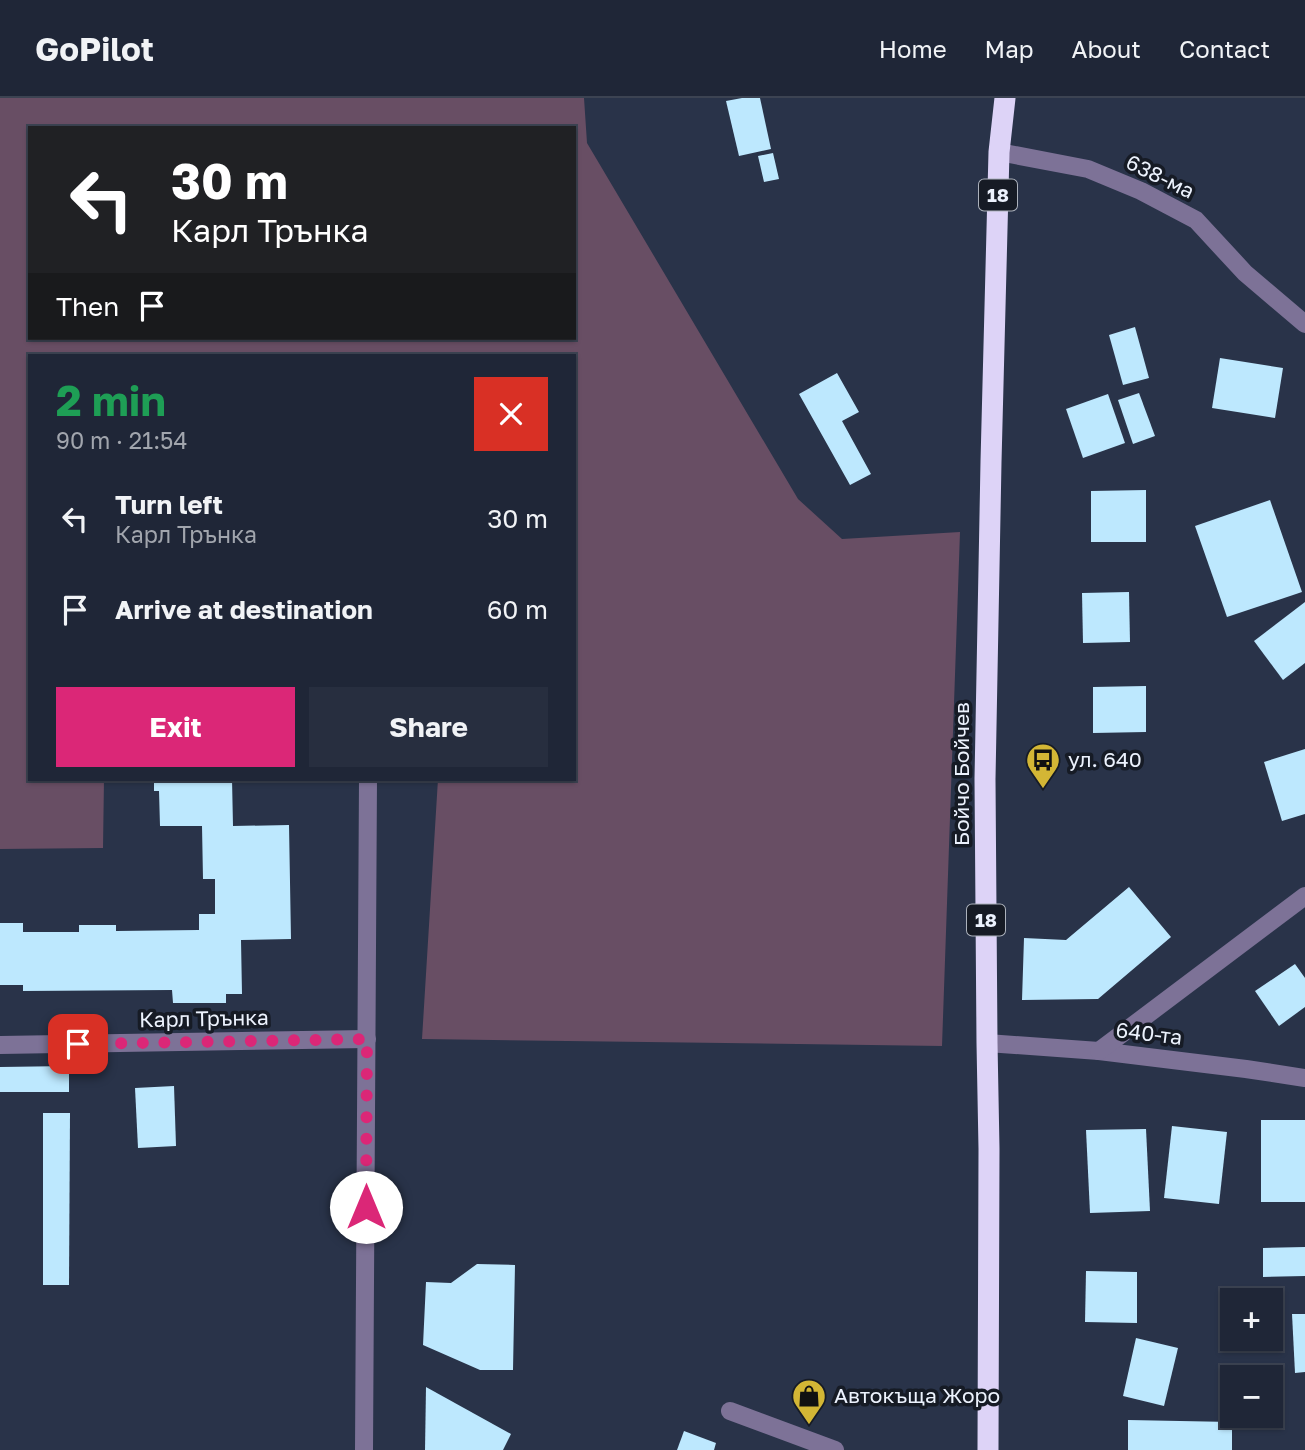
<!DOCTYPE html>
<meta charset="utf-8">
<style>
:root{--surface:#1f2637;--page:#272e3f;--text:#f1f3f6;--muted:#a1a5ad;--line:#3c4352;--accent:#db2777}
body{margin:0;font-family:"Golos Text",sans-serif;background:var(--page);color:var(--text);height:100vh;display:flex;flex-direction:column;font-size:26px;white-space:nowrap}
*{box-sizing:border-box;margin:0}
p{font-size:23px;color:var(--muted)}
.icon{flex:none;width:38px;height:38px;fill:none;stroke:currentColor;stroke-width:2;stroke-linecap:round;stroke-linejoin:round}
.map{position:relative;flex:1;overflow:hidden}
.side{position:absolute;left:28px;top:256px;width:548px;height:427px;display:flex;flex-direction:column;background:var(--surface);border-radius:0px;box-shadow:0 2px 5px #0004,0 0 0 2px var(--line)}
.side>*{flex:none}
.top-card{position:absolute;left:28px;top:28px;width:548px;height:214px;border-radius:0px;box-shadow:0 2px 5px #0004,0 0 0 2px var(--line);background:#202124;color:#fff;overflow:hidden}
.controls{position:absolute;left:1220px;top:1190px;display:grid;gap:14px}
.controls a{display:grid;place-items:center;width:63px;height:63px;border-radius:0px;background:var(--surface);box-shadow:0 2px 5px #0004,0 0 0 2px var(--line);font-size:35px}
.pin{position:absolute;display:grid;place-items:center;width:60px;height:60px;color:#fff;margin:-30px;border-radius:14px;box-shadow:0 4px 10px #0006}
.me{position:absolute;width:77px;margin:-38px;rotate:0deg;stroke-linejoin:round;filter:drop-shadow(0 0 5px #0008)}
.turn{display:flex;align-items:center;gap:24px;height:147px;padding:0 28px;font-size:32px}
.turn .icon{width:91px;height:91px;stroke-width:2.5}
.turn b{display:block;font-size:49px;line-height:60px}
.then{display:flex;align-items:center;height:66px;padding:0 28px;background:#0003;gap:14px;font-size:26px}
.round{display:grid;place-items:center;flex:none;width:74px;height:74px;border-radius:0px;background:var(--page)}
.head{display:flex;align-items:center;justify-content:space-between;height:119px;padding:0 28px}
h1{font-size:42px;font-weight:700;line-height:52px;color:#1e9e55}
.action{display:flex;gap:14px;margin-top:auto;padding:14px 28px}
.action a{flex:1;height:80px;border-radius:0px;background:var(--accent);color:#fff;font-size:28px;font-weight:700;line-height:80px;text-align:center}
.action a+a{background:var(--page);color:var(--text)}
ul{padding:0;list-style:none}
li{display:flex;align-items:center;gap:21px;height:91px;padding:0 28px}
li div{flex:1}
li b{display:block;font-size:26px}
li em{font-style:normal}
header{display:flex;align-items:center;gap:42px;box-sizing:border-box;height:98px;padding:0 35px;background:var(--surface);border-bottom:2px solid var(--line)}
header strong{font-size:33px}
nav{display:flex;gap:38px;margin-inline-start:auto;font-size:24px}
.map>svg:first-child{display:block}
.green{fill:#684e64;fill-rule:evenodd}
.building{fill:#bde8fe}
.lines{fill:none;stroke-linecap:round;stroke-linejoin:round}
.minor{stroke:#7d7297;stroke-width:18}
.highway{stroke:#ddd3f7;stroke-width:21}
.route{stroke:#db2777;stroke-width:12;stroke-dasharray:0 21.6}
.labels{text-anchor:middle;stroke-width:7;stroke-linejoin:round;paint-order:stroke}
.shield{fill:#161b25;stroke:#acb2bc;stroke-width:2}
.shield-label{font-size:19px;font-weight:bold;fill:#ecf2fd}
.street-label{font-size:21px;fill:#ecf2fd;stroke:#161b25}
.poi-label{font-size:21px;fill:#ecf2fd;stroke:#161b25;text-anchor:start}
</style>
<header>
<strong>GoPilot</strong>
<nav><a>Home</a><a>Map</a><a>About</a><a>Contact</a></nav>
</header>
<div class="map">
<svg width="1305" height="1352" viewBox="0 0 1305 1352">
<rect width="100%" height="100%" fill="#293349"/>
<path class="green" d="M 0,0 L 584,0 L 587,45 L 798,401 L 842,441 L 960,434 L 942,948 L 422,941 L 438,681 L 574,681 L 574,257 L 30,257 L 30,681 L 104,681 L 103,750 L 0,751 ZM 30,30 L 574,30 L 574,240 L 30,240 Z"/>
<g class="building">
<path d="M 742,0 L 760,0 L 771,51 L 739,58 L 726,3 Z"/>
<path d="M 773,55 L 779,81 L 764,84 L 758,58 Z"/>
<path d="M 1135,229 L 1149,280 L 1123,287 L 1109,237 Z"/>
<path d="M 1220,260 L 1283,270 L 1275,320 L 1212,310 Z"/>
<path d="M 837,275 L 859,314 L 842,323 L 871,376 L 850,387 L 799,296 Z"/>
<path d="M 1139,295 L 1155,338 L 1133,346 L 1118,302 Z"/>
<path d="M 1108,296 L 1125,345 L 1083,360 L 1066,311 Z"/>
<path d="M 1146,392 L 1146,444 L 1091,444 L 1091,393 Z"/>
<path d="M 1270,402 L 1302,494 L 1227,519 L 1195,428 Z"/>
<path d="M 1129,494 L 1130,544 L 1083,545 L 1082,495 Z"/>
<path d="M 1305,504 L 1305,565 L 1283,582 L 1254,543 Z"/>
<path d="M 1146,588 L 1146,634 L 1093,635 L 1093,589 Z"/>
<path d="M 1305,651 L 1305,716 L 1282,723 L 1264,664 Z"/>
<path d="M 154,681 L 232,681 L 233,728 L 289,727 L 291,841 L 241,842 L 242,896 L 226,896 L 226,905 L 173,905 L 172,892 L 23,893 L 23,887 L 0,887 L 0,825 L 23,825 L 23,834 L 79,834 L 79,827 L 116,827 L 116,833 L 199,832 L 199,816 L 215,816 L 215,781 L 203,781 L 202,728 L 160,728 L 159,693 L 154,693 Z"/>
<path d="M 1129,789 L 1171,839 L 1098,901 L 1022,902 L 1024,840 L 1066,842 Z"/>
<path d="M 1295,866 L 1305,880 L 1305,909 L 1279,928 L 1255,893 Z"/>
<path d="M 69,968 L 69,994 L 0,994 L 0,969 Z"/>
<path d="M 174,988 L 176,1048 L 138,1050 L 135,990 Z"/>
<path d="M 43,1015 L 70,1015 L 69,1187 L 43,1187 Z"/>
<rect x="1261" y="1022" width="44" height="82"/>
<path d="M 1172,1028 L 1227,1034 L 1219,1106 L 1164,1100 Z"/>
<path d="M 1146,1031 L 1150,1113 L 1090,1115 L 1086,1032 Z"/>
<path d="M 1305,1149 L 1305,1178 L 1263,1179 L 1263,1150 Z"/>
<path d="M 477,1166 L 515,1167 L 513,1272 L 480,1272 L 423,1247 L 426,1184 L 451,1185 Z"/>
<path d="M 1086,1173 L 1137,1174 L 1137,1225 L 1085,1224 Z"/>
<path d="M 1292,1216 L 1305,1216 L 1305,1274 L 1295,1275 Z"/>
<path d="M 1136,1240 L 1178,1250 L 1164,1308 L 1123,1298 Z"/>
<path d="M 426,1289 L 511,1336 L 503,1352 L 425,1352 Z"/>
<path d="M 1128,1322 L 1232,1324 L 1232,1352 L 1128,1352 Z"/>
<path d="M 684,1333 L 716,1345 L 714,1352 L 677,1352 Z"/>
</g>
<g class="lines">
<g class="minor">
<path d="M 999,54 L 1088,71 L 1141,93 L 1196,122 L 1245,175 L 1305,226"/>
<path d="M 987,945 L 1099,953 L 1246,971 L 1305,980"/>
<path d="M 0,947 L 367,941"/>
<path d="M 1099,953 L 1305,798"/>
<path d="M 730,1313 L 835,1352"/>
<path d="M 364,1352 L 368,681"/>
</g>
<path class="highway" d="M 988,1352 L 989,1051 L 987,945 L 985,681 L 991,364 L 999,54 L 1005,0"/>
</g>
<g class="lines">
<path class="route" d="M 78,946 L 367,941 L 366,1109"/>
</g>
<defs>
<g id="bus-pin" transform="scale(1.75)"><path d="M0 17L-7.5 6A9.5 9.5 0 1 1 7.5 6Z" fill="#d3b635" stroke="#161b25"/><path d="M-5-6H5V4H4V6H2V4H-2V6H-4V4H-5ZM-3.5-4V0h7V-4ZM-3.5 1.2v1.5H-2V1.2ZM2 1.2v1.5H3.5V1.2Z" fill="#111"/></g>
<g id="shop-pin" transform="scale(1.75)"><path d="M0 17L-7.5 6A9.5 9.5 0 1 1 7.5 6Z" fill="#d3b635" stroke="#161b25"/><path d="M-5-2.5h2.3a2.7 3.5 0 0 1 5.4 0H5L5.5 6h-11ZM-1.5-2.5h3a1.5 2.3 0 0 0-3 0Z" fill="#111"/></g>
</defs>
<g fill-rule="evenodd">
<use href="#bus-pin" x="1043" y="662"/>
<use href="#shop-pin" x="809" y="1298"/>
</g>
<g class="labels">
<g class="shield">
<rect x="979" y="81.5" width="38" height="31" rx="5"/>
<rect x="967" y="806.5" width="38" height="31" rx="5"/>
</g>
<g class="shield-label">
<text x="998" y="104">18</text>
<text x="986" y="829">18</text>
</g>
<g class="street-label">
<text transform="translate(1160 79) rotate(26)" y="7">638-ма</text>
<text transform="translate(962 676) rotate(-90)" y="7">Бойчо Бойчев</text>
<text transform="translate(204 921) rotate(-1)" y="7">Карл Трънка</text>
<text transform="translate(1149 936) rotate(7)" y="7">640-та</text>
</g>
<g class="poi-label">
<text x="1068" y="669">ул. 640</text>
<text x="834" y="1305">Автокъща Жоро</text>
</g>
</g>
</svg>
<div class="controls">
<a>+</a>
<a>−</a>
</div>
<div class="pin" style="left:78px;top:946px;background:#d93025"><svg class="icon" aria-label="arrive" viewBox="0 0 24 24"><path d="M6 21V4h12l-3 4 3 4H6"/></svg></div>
<svg class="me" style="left:366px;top:1109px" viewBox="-20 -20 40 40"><circle r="19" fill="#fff"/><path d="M0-13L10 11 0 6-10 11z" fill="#db2777"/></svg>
<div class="top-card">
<div class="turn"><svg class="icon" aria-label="left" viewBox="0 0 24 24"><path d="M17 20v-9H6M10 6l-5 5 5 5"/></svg><div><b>30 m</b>Карл Трънка</div></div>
<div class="then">Then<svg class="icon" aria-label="arrive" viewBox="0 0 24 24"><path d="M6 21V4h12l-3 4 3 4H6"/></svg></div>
</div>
<section class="side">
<div class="head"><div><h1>2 min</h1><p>90 m · 21:54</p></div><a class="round" style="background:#d93025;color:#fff"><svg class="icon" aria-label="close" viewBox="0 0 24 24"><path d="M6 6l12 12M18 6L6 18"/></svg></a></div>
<ul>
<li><svg class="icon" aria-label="left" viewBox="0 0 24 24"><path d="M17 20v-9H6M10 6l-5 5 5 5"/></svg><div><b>Turn left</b><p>Карл Трънка</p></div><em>30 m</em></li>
<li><svg class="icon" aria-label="arrive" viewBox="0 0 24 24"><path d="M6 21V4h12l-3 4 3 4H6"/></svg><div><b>Arrive at destination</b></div><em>60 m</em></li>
</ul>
<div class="action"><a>Exit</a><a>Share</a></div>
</section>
</div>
